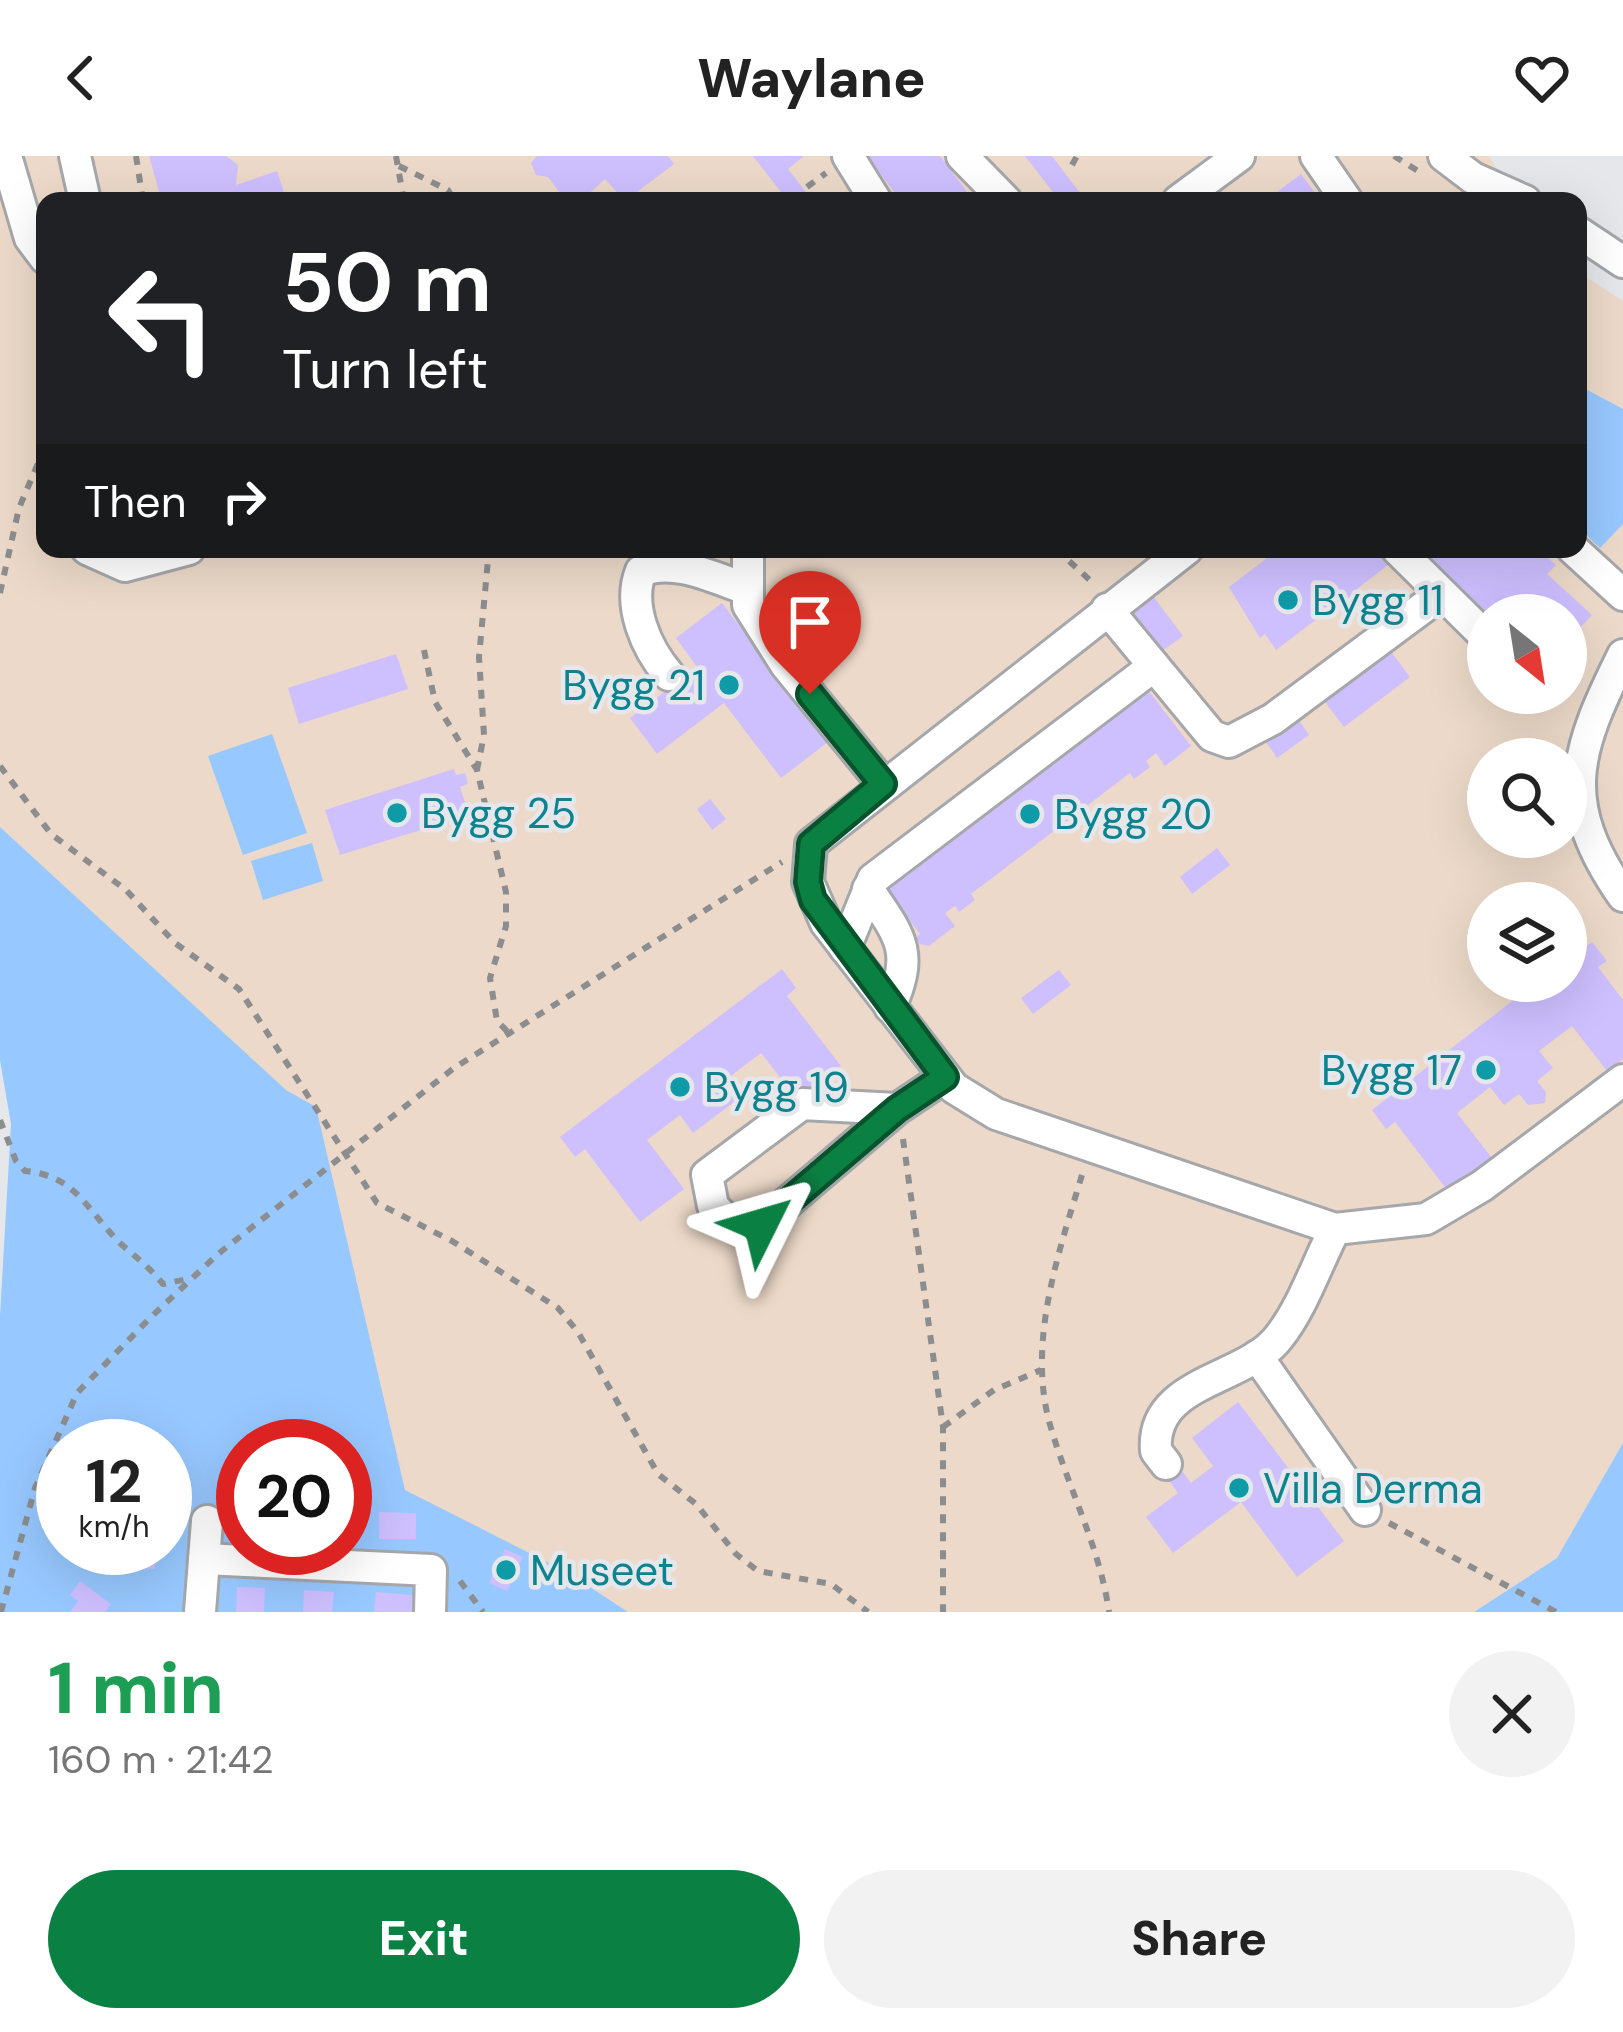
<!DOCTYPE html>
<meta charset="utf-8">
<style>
:root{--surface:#fff;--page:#f2f2f2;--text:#222;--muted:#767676;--accent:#0b8043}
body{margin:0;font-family:"DM Sans",sans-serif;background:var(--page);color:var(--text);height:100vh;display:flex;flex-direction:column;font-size:45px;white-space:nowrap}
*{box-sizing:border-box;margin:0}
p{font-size:39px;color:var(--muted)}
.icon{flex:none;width:66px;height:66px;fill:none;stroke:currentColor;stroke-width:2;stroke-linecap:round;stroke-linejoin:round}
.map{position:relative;height:1456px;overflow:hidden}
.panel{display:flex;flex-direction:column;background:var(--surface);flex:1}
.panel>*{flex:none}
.top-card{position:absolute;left:36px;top:36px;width:1551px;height:366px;border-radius:24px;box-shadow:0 12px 48px #0002;background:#202124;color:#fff;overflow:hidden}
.needle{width:78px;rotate:150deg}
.tools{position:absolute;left:1467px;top:438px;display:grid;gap:24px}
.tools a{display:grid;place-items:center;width:120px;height:120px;border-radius:50%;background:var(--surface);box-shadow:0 12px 48px #0002;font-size:60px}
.speed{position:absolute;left:36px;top:1263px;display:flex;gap:24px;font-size:60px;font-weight:700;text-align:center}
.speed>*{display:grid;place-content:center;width:156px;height:156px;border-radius:50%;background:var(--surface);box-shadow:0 12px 48px #0002;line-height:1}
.speed small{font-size:30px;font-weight:400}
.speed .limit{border:18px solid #d22;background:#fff;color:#111}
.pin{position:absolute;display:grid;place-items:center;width:102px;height:102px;color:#fff;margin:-123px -51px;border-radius:50% 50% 50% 0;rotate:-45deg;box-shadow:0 0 12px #0007}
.pin .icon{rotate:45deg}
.me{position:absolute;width:132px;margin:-66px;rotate:50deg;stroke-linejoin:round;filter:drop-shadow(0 0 9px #0008)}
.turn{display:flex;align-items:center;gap:42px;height:252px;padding:0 48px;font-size:54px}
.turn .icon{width:156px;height:156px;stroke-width:2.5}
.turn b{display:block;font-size:84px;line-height:102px}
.then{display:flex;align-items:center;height:114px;padding:0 48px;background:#0003;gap:24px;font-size:45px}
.round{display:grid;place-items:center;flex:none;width:126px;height:126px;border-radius:63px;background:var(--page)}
.overview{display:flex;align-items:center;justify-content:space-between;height:204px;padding:0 48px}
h1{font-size:72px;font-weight:800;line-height:90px;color:#1e9e55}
.primary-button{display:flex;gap:24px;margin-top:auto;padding:24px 48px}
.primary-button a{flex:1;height:138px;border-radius:72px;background:var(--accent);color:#fff;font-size:48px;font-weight:800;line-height:138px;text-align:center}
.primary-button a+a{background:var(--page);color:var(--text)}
header{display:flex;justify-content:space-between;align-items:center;height:156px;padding:0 48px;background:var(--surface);font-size:54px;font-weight:800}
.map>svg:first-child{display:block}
.medical{fill:#ecd9c9;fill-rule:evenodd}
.green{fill:#97c8ff;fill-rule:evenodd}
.building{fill:#cebfff}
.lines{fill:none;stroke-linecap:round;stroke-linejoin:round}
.minor-casing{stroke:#a5a7aa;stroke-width:36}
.path{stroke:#8c8d8f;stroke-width:6;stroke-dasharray:9 9;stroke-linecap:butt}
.minor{stroke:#fff;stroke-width:30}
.route-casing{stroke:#07532c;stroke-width:30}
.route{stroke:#0b8043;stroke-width:21}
.culture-dot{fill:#0f9aa8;stroke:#e5e7ea;stroke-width:4.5}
.labels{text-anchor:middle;stroke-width:9;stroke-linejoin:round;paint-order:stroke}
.culture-label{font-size:42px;fill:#0d838f;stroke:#e5e7ea;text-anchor:start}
</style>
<header><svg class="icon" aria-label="back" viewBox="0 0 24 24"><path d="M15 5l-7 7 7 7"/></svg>Waylane<svg class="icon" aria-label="heart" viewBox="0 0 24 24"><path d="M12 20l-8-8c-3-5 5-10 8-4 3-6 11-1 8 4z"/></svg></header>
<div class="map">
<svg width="1623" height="1456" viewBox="0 0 1623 1456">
<rect width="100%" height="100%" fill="#e5e7ea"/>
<path class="medical" d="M 0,0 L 1489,0 L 1517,45 L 45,45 L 45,393 L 1578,393 L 1578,116 L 1623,145 L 1623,1287 L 1557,1402 L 1474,1456 L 628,1456 L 567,1416 L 378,1324 L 286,935 L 0,671 ZM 1488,459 L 1566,459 L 1566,537 L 1488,537 ZM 1488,603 L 1566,603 L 1566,681 L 1488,681 ZM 1488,747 L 1566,747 L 1566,825 L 1488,825 Z"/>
<g class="green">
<path d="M 1578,229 L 1623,253 L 1623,368 L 1600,392 L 1578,371 Z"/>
<path d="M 272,578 L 307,677 L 243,699 L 208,600 Z"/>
<path d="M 0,671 L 286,934 L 316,951 L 405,1334 L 567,1416 L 628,1456 L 0,1456 L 0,1160 L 11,968 L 0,904 ZM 63,1290 L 165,1290 L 165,1392 L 63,1392 ZM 243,1290 L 345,1290 L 345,1392 L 243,1392 Z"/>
<path d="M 312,687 L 323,725 L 263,744 L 251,705 Z"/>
<path d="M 1623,1287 L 1623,1456 L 1474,1456 L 1557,1402 Z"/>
</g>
<g class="building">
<path d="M 149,0 L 226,0 L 238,9 L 236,29 L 277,15 L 287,45 L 247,45 L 244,36 L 216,45 L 156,45 L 160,39 Z"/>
<path d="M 537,0 L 668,0 L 674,8 L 625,45 L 605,23 L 581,45 L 560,45 L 560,37 L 548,21 L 536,19 L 531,7 Z"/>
<path d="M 753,0 L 804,0 L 788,13 L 813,45 L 788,45 Z"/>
<path d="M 867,0 L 940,0 L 974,45 L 901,45 Z"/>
<path d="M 1025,0 L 1052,0 L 1086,45 L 1060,45 Z"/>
<path d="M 1301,18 L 1321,45 L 1265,45 Z"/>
<path d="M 1279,393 L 1378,393 L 1389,408 L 1357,433 L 1364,442 L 1350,452 L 1343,443 L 1276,494 L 1265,478 L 1260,482 L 1229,431 Z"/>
<path d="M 1419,393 L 1539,393 L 1556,409 L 1547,418 L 1592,459 L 1566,487 L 1566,459 L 1490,459 Z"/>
<path d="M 1153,440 L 1183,480 L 1155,500 L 1125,461 Z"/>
<path d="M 722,447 L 828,586 L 781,622 L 724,547 L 657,598 L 630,562 L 697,511 L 676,482 Z"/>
<path d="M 1389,493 L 1410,521 L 1344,571 L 1322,542 Z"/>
<path d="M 396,498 L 408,533 L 299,568 L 288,532 Z"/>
<path d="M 1148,534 L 1191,590 L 1165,610 L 1156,597 L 1146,605 L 1150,611 L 1134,623 L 1130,617 L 1004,713 L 971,738 L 975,744 L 959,756 L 955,750 L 945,757 L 955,770 L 929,790 L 920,788 L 915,782 L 920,778 L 886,733 Z"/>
<path d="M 1297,561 L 1309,579 L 1277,602 L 1264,583 Z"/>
<path d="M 454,613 L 456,619 L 465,617 L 468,628 L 460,631 L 469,659 L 340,699 L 325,654 Z"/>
<path d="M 710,643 L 726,663 L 712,674 L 697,653 Z"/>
<path d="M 1217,692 L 1230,709 L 1192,738 L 1180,721 Z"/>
<path d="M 1592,786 L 1607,805 L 1598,811 L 1623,844 L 1623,903 L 1607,915 L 1572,870 L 1539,895 L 1553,912 L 1537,925 L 1546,936 L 1545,947 L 1528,949 L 1519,938 L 1504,949 L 1490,931 L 1457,957 L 1495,1006 L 1451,1039 L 1395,966 L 1386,973 L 1372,954 L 1538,825 L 1566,825 L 1566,804 Z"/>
<path d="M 782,813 L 796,832 L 787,840 L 841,910 L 797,943 L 761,897 L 728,922 L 742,940 L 693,977 L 680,959 L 647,984 L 684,1033 L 640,1066 L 585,993 L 575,1001 L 560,981 Z"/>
<path d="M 1059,814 L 1071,829 L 1033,858 L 1021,842 Z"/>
<path d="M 1238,1246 L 1344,1385 L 1297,1421 L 1241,1346 L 1173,1397 L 1146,1361 L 1178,1337 L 1170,1326 L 1183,1316 L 1191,1327 L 1213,1310 L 1192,1282 Z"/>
<path d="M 379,1356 L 416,1357 L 416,1383 L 379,1383 Z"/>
<path d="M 129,1392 L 156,1392 L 155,1413 L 118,1411 L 119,1400 L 129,1401 Z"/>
<path d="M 505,1393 L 523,1401 L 507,1435 L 489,1427 Z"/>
<path d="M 80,1425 L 111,1448 L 105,1456 L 70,1456 L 78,1445 L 70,1439 Z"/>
<path d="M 237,1431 L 265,1432 L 264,1456 L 236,1456 Z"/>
<path d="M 304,1434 L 334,1436 L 332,1456 L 303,1456 Z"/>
<path d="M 376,1436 L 413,1439 L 412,1456 L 374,1456 Z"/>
</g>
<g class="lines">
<g class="minor-casing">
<g id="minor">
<path d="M 6,0 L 30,82 L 45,102"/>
<path d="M 75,0 L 85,45"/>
<path d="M 848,0 L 876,45"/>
<path d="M 962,0 L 1006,45"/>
<path d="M 1316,0 L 1347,45"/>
<path d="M 1444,0 L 1473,22 L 1525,45"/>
<path d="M 1178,45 L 1239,0"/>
<path d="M 1578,76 L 1623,106"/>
<path d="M 87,393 L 125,410 L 189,393"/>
<path d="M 748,393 L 748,449 L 786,509 L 883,628"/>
<path d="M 1397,393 L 1487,482"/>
<path d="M 1573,393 L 1623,439"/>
<path d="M 1107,453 L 1212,580 L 1229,586 L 1273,563 L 1440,439"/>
<path d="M 1623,499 C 1575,596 1557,645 1623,740"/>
<path d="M 669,519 C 646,492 627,449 641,415 C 674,401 714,422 747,433"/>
<path d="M 868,733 C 900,780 915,796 890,851"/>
<path d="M 845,792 L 873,723 L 1154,510"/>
<path d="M 897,953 L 802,948 L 707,1019 L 713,1050 L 729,1067 L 761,1069 L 897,953 L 945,921"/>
<path d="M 1335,1073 L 1426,1063 L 1482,1030 L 1623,924"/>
<path d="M 1257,1200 L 1365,1354"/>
<path d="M 1166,1308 L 1156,1295 C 1150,1224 1246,1225 1279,1181 C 1303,1151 1317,1107 1335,1073 L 996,958 L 954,932 L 826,767 L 808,726 L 811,688 L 1187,393"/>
<path d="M 204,1403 L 431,1414 L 430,1456"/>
<path d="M 200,1456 L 207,1365"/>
</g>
</g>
<g class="path">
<path d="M 136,0 L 143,45"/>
<path d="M 396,0 L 404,45"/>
<path d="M 1394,0 L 1418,15"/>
<path d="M 1072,9 L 1077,0"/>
<path d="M 399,10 L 448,34 L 455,45"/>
<path d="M 807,31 L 826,17"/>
<path d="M 1056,393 L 1093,427"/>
<path d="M 0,437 L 19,352 L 45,291"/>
<path d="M 424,494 L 435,546 L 477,614 L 506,736 L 506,770 L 490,822 L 497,865 L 509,877"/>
<path d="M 0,610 L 51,678 L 126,734 L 175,787 L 239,833 L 377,1047 L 452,1085 L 558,1152 L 578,1176 L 658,1318 L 696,1348 L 736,1398 L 758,1415 L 831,1428 L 868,1456"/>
<path d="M 477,614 L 484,579 L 479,501 L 489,393"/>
<path d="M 0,964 L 16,1005 L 25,1015 C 76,1019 88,1056 121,1088 C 136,1101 150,1112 163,1128 L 188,1123"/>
<path d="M 903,983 L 943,1271 L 943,1456"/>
<path d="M 1082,1019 C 1058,1098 1026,1190 1051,1272 C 1069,1334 1100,1392 1109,1456"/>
<path d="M 943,1271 L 994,1234 L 1041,1214"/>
<path d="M 1389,1367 L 1556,1456"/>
<path d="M 460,1425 L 483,1456"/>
<path d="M 1,1456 L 35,1332 L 77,1237 L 151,1161 L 218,1098 L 454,912 L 782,706"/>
</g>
<use href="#minor" class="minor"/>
</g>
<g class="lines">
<g class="route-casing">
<path id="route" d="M 761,1069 L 897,953 L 945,921 L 813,744 L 808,726 L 811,688 L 883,628 L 810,538"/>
</g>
<use href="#route" class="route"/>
</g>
<g class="culture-dot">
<circle cx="1288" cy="444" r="12"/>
<circle cx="729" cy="529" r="12"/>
<circle cx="397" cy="657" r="12"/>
<circle cx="1030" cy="658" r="12"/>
<circle cx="1486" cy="914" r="12"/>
<circle cx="680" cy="931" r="12"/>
<circle cx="1239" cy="1332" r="12"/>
<circle cx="506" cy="1414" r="12"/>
</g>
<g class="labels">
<g class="culture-label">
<text x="1312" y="459">Bygg 11</text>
<text x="705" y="544" text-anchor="end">Bygg 21</text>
<text x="421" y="672">Bygg 25</text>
<text x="1054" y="673">Bygg 20</text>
<text x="1462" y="929" text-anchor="end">Bygg 17</text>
<text x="704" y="946">Bygg 19</text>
<text x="1263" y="1347">Villa Derma</text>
<text x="530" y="1429">Museet</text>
</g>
</g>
</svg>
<div class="tools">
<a><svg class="needle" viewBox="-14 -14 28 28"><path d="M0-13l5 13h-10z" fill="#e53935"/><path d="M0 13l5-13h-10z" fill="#767676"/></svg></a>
<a><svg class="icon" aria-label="search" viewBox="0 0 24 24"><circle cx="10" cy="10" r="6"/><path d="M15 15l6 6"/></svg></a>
<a><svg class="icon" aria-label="layers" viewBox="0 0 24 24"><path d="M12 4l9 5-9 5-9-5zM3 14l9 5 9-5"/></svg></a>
</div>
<div class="speed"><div>12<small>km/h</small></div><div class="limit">20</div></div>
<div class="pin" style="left:810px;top:538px;background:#d93025"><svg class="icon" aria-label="arrive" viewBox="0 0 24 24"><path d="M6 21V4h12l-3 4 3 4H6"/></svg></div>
<svg class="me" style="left:761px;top:1069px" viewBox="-20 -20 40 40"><path d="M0-17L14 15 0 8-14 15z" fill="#0b8043" stroke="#fff" stroke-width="4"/></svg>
<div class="top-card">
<div class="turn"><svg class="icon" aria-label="left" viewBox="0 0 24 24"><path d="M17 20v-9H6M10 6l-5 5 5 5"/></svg><div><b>50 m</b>Turn left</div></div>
<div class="then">Then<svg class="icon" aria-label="right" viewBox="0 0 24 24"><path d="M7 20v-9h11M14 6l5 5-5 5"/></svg></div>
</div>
</div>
<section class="panel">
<div class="overview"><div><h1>1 min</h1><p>160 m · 21:42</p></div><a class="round"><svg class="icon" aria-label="close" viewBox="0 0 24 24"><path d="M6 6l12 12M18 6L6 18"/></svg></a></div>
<div class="primary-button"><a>Exit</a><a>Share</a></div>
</section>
